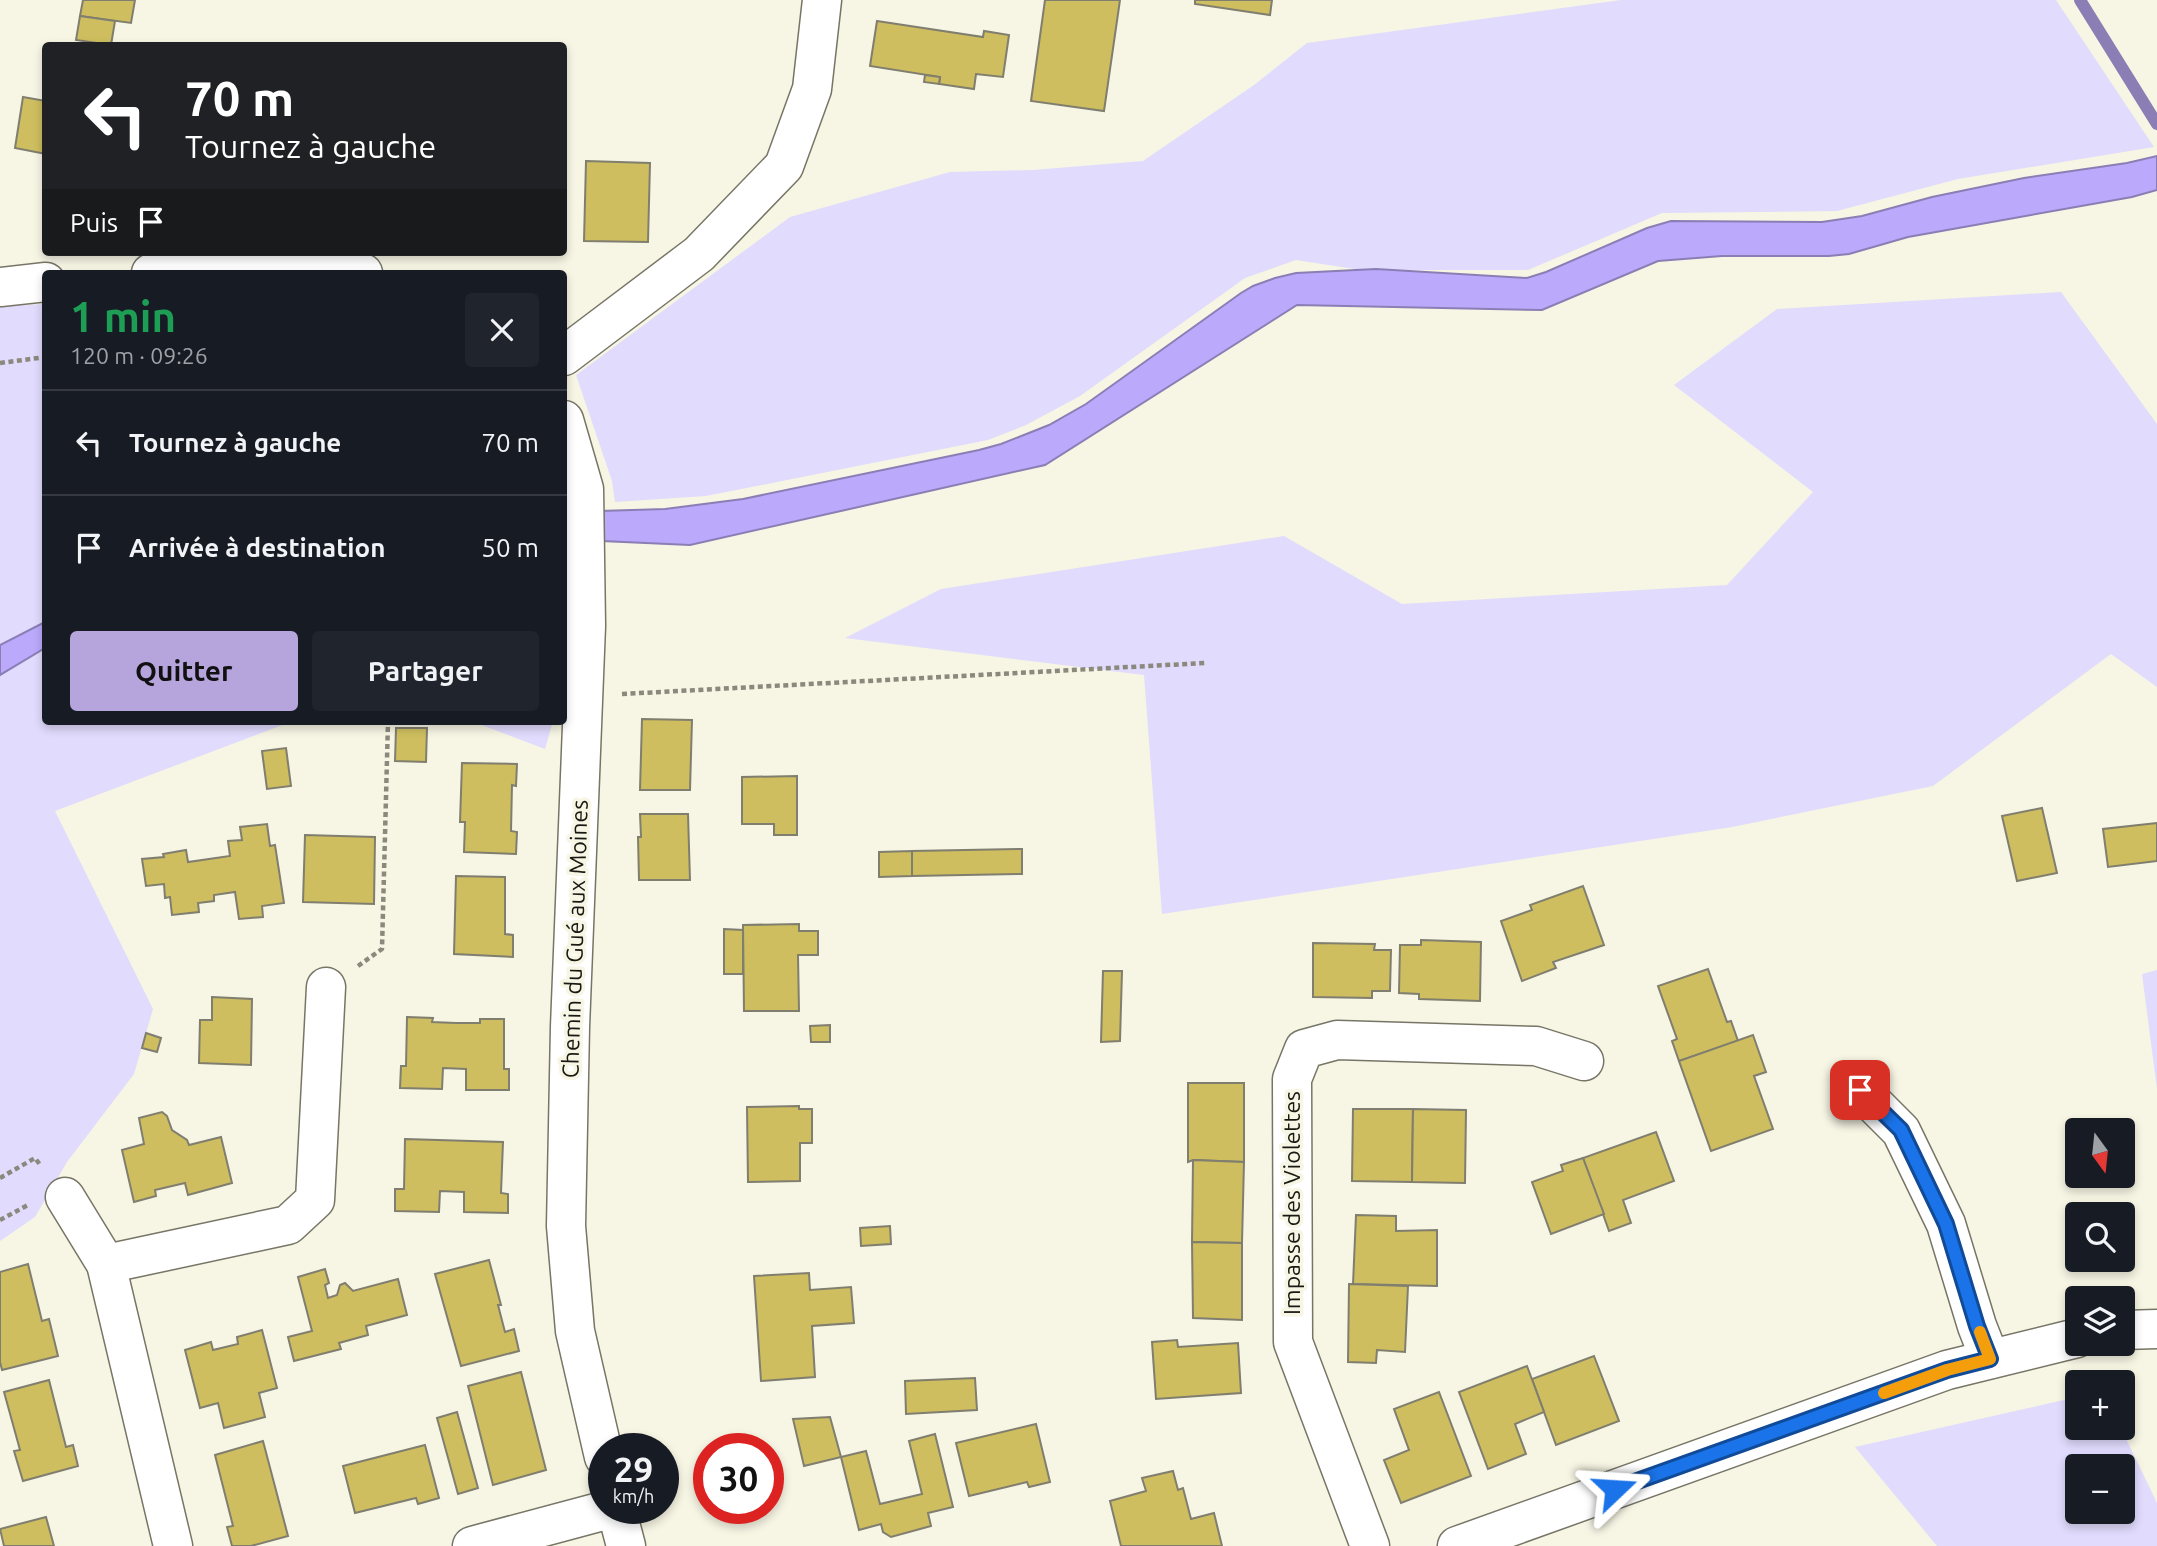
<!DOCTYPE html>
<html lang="fr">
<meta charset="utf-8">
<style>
:root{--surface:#171b24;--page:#20242c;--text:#f1f3f6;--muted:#9ea1a6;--line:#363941;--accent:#b6a5dd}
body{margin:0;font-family:Ubuntu,sans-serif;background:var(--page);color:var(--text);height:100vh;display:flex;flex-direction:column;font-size:26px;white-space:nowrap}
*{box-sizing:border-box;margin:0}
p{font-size:23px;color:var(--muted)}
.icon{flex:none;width:38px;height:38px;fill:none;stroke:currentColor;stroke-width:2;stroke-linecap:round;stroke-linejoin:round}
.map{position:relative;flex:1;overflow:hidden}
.side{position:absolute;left:42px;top:270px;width:525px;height:455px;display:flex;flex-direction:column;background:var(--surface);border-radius:7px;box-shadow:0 4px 10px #0003}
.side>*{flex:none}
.guide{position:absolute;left:42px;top:42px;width:525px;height:214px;border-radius:7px;box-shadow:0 4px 10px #0003;background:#202124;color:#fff;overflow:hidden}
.needle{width:46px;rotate:165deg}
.buttons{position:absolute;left:2065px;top:1118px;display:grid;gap:14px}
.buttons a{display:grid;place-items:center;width:70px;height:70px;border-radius:7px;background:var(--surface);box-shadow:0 4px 10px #0003;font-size:35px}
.speed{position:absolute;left:588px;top:1433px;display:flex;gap:14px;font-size:35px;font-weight:700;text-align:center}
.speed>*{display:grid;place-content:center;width:91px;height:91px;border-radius:50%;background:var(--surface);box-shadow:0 4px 10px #0003;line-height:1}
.speed small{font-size:18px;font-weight:400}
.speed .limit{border:10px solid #d22;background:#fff;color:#111}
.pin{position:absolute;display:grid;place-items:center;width:60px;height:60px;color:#fff;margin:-30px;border-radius:14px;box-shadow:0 4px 10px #0006}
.me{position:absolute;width:77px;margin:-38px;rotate:70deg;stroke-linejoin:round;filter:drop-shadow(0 0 5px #0008)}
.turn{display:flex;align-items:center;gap:24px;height:147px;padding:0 28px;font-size:32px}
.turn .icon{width:91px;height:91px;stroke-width:2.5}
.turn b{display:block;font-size:49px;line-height:60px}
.then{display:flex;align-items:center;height:66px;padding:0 28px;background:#0003;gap:14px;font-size:26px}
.round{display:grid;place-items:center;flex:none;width:74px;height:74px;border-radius:7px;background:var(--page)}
.headline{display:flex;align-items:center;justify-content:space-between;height:119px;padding:0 28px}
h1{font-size:42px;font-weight:700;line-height:52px;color:#1e9e55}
.cta{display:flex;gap:14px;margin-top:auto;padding:14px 28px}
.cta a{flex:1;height:80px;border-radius:7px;background:var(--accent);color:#111;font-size:28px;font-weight:700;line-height:80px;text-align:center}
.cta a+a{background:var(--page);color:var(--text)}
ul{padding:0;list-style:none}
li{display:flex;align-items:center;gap:21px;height:105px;padding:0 28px;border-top:2px solid var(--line)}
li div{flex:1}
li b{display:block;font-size:26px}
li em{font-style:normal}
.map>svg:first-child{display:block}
.green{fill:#e1dbfd;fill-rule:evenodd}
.water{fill:#bba9fb;stroke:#8a7eb5;stroke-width:2}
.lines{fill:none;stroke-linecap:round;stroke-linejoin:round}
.stream{stroke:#8a7eb5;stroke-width:12}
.building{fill:#cebe5f;stroke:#807e6f;stroke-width:2}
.minor-casing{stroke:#777566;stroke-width:41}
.path{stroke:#8b897d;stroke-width:4.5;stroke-dasharray:5 3.5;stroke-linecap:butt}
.minor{stroke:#fff;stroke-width:38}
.route-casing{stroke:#114b97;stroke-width:18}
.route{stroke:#1a73e8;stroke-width:12}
.slow{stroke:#f59e0b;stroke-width:12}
.labels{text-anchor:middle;stroke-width:7;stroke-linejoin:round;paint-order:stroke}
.street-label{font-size:23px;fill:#191812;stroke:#f7f5e4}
</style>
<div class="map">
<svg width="2157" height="1546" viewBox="0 0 2157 1546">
<rect width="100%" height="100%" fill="#f7f5e4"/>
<g class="green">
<path d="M 1621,0 L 2056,0 L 2154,147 L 1958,179 L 1837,211 L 1662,213 L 1528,270 L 1361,270 L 1296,260 L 1245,278 L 1080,396 L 1026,425 L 988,440 L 706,496 L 615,502 L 612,481 L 576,375 L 790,217 L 950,172 L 1033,170 L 1143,161 L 1254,85 L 1307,43 Z"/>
<path d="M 2061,292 L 2157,424 L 2157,687 L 2111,654 L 1933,786 L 1732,827 L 1162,914 L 1144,675 L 845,638 L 941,589 L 1284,536 L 1402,604 L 1727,585 L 1813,492 L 1674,385 L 1777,309 Z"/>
<path d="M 45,304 L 46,721 L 293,721 L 55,811 L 153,1009 L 134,1074 L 67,1162 L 35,1217 L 0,1241 L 0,306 Z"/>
<path d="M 471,721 L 553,721 L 545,749 Z"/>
<path d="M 2157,970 L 2157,1089 L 2142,974 Z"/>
<path d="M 2077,1397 L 2077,1428 L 2121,1428 L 2157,1503 L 2157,1546 L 1937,1546 L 1855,1447 ZM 2077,1466 L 2123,1466 L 2123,1512 L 2077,1512 Z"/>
</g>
<g class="water">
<path d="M 2157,156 L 2157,190 L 2132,197 L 1908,237 L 1849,254 L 1829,256 L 1722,256 L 1658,261 L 1542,310 L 1297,305 L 1045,465 L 690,545 L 602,541 L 600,511 L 665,509 L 743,499 L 979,450 L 1001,444 L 1049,425 L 1086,404 L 1241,293 L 1253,286 L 1275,278 L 1296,273 L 1376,269 L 1527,278 L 1546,272 L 1647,228 L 1671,221 L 1822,222 L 1862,216 L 1932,197 L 2024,178 L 2127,163 Z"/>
<path d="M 45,622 L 45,648 L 0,675 L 0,645 Z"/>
</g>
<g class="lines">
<path class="stream" d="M 2080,0 L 2157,124"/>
</g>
<g class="building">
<path d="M 83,0 L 135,0 L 131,23 L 80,16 Z"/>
<path d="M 1045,0 L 1120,0 L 1104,111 L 1031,101 Z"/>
<path d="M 1195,0 L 1272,0 L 1270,15 L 1195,4 Z"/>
<path d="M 80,16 L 115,21 L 111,45 L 76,40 Z"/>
<path d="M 877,21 L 983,37 L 984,31 L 1009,35 L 1003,77 L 976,74 L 974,89 L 939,84 L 940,77 L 870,66 Z"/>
<path d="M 925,75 L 940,77 L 939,84 L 924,82 Z"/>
<path d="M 23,97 L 46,101 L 46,154 L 15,148 Z"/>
<path d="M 586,161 L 650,163 L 648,242 L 584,241 Z"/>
<path d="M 642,719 L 692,720 L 690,790 L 640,790 Z"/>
<path d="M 396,728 L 427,728 L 426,762 L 395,761 Z"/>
<path d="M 286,748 L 291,786 L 267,789 L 262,751 Z"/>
<path d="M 462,763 L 517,764 L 516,786 L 512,785 L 511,831 L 517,832 L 516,854 L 464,852 L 465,822 L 460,822 Z"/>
<path d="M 797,776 L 797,835 L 774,835 L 774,824 L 742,824 L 742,777 Z"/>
<path d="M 2042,808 L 2057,873 L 2017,881 L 2002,816 Z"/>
<path d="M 640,814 L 688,814 L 690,880 L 639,880 L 638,837 L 641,837 Z"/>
<path d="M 2157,823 L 2157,861 L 2108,867 L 2103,829 Z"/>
<path d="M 267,824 L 270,846 L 275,845 L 284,903 L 262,906 L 263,917 L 239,919 L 235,892 L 214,895 L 214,901 L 198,903 L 199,912 L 172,915 L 170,897 L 165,898 L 164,884 L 146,886 L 142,859 L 164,857 L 163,854 L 186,850 L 188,862 L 230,856 L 228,841 L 242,840 L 240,827 Z"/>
<path d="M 305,835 L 375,837 L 374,904 L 303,902 Z"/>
<path d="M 1022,849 L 1022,874 L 912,876 L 912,851 Z"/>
<path d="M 912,851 L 912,876 L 879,877 L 879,852 Z"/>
<path d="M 456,876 L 505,877 L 505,934 L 513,935 L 513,957 L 454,954 Z"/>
<path d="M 1583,886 L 1604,945 L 1553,962 L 1556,968 L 1522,981 L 1501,921 L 1532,910 L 1530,905 Z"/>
<path d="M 799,924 L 799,931 L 818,931 L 818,955 L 798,955 L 799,1011 L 744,1011 L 743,925 Z"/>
<path d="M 724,929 L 743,930 L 743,974 L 724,974 Z"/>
<path d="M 1421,940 L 1481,942 L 1480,1001 L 1419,999 L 1419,994 L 1399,993 L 1400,945 L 1421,945 Z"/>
<path d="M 1313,943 L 1375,944 L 1374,950 L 1391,950 L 1390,991 L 1372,991 L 1372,998 L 1313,997 Z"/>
<path d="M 1708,969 L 1727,1022 L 1731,1021 L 1738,1041 L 1679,1061 L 1672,1041 L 1677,1039 L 1658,986 Z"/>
<path d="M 1103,971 L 1122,971 L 1120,1041 L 1101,1042 Z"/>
<path d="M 212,997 L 252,999 L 251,1065 L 199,1063 L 200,1020 L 212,1020 Z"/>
<path d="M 407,1017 L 433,1018 L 432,1022 L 456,1023 L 480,1023 L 480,1019 L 504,1019 L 504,1069 L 509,1069 L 509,1090 L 466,1090 L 466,1069 L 443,1068 L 442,1089 L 400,1088 L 401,1066 L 406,1066 Z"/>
<path d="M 830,1025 L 830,1042 L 811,1042 L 810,1026 Z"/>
<path d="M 146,1033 L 161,1038 L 157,1052 L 142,1048 Z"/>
<path d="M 1753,1035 L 1766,1072 L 1754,1076 L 1773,1129 L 1711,1151 L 1679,1061 Z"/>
<path d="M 1188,1083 L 1244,1083 L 1244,1162 L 1193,1160 L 1188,1162 Z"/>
<path d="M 799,1106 L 799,1109 L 812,1109 L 812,1143 L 800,1143 L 800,1181 L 748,1182 L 747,1107 Z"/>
<path d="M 1353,1109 L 1413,1109 L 1412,1182 L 1352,1181 Z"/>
<path d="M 1413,1109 L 1466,1110 L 1465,1183 L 1412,1182 Z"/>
<path d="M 162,1112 L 167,1116 L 172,1130 L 187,1140 L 189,1145 L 221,1137 L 232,1183 L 188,1195 L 185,1183 L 155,1190 L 156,1196 L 134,1202 L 122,1150 L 144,1144 L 139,1118 Z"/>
<path d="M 1656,1132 L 1674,1181 L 1623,1200 L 1631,1223 L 1609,1231 L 1583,1158 Z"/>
<path d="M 405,1139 L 503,1142 L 501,1193 L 508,1194 L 508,1213 L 464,1212 L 464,1192 L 440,1191 L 439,1212 L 395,1211 L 395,1189 L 404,1189 Z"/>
<path d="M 1583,1158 L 1604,1214 L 1551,1234 L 1532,1182 L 1563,1171 L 1561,1165 Z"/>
<path d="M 1193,1160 L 1244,1162 L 1242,1243 L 1192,1242 Z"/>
<path d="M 1356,1215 L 1396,1216 L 1396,1231 L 1437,1230 L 1437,1286 L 1353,1284 Z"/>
<path d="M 890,1226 L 891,1244 L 861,1246 L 860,1228 Z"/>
<path d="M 1192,1242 L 1242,1243 L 1242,1320 L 1193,1318 Z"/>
<path d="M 489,1260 L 501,1305 L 498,1305 L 505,1332 L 514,1329 L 519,1351 L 461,1366 L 435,1274 Z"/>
<path d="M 28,1264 L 42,1321 L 49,1319 L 58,1356 L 2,1370 L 0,1362 L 0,1272 Z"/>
<path d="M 325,1269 L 329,1283 L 325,1285 L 328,1298 L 337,1295 L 340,1285 L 345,1283 L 353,1291 L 398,1279 L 407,1315 L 366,1326 L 368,1335 L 339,1343 L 341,1349 L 294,1361 L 288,1337 L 312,1331 L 298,1277 Z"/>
<path d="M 809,1273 L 810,1290 L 851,1287 L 854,1323 L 812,1326 L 815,1377 L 761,1381 L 754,1276 Z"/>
<path d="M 1349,1284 L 1408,1286 L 1405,1352 L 1377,1350 L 1376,1363 L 1348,1362 Z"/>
<path d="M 262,1330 L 277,1388 L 259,1393 L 265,1417 L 224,1428 L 218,1403 L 200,1408 L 185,1350 L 211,1342 L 213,1350 L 238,1344 L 237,1337 Z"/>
<path d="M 1177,1340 L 1178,1347 L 1238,1343 L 1241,1393 L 1156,1399 L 1152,1342 Z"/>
<path d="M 1594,1356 L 1619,1421 L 1556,1445 L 1532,1379 Z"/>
<path d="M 1527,1366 L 1544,1412 L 1515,1424 L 1526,1454 L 1488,1469 L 1459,1392 Z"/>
<path d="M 521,1372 L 546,1470 L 493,1485 L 468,1386 Z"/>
<path d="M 975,1378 L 977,1410 L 906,1414 L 905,1381 Z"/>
<path d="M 49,1380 L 66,1447 L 73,1445 L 78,1466 L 23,1481 L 14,1451 L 20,1450 L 4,1392 Z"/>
<path d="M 1439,1392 L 1471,1476 L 1401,1503 L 1384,1460 L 1409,1450 L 1394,1409 Z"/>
<path d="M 457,1412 L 478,1488 L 458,1494 L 437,1418 Z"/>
<path d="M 830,1417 L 841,1457 L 804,1466 L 793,1419 Z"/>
<path d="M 1036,1424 L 1050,1482 L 1029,1487 L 1027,1482 L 969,1496 L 956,1443 Z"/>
<path d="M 935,1434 L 953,1507 L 928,1513 L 931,1526 L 891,1537 L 883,1532 L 881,1524 L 859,1530 L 841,1457 L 866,1451 L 880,1504 L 922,1494 L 909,1441 Z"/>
<path d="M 263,1441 L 288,1536 L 251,1546 L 232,1546 L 227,1527 L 233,1526 L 215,1455 Z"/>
<path d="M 425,1445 L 439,1498 L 418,1504 L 416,1498 L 355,1513 L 343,1466 Z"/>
<path d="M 1173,1471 L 1178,1490 L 1183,1488 L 1191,1519 L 1214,1513 L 1222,1546 L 1121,1546 L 1110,1501 L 1146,1491 L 1142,1478 Z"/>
<path d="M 46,1517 L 54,1546 L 4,1546 L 0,1529 Z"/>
</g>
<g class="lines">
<g class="minor-casing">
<g id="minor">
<path d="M 151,273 L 299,260 L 363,273"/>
<path d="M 0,287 L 46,282"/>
<path d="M 564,356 L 699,254 L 784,166 L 812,89 L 822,0"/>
<path d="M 564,420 L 584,489 L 586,626 L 570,1027 L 566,1226 L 575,1331 L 604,1457"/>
<path d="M 1860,1090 L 1901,1131 L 1946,1224 L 1977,1326 L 1990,1359"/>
<path d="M 65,1197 L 106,1264 L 173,1546"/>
<path d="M 106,1264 L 288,1225 L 315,1200 L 326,987"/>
<path d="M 2123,1330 L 2157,1329"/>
<path d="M 616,1508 L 626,1546"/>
<path d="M 472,1546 L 614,1508"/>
<path d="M 1370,1546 L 1293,1342 L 1292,1079 L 1304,1049 L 1337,1040 L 1536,1046 L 1584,1061"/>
<path d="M 1457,1546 L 1947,1370 L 2077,1338"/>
</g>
</g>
<g class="path">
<path d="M 0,363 L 46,357"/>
<path d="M 622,694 L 1205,663"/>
<path d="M 358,966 L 382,949 L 388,721"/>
<path d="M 0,1178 L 35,1158 L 41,1166"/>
<path d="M 0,1220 L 28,1205"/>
</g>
<use href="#minor" class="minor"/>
</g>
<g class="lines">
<g class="route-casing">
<path id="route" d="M 1615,1489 L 1947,1370 L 1990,1359 L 1977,1326 L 1946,1224 L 1901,1130 L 1860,1090"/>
</g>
<use href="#route" class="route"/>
<path class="slow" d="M 1884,1393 L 1947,1370 L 1990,1359 L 1980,1332"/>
</g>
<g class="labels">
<g class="street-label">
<text transform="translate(575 939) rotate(-88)" y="8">Chemin du Gué aux Moines</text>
<text transform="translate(1292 1203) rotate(-90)" y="8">Impasse des Violettes</text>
</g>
</g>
</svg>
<div class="buttons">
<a><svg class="needle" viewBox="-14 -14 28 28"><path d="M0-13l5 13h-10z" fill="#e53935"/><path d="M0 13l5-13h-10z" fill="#9ea1a6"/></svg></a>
<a><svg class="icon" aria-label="search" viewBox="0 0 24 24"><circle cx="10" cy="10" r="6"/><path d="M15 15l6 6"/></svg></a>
<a><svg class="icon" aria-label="layers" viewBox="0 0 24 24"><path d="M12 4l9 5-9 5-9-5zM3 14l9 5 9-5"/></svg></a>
<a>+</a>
<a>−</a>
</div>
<div class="speed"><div>29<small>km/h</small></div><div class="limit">30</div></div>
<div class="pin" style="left:1860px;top:1090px;background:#d93025"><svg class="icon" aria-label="arrive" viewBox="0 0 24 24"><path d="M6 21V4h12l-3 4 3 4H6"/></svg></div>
<svg class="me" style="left:1615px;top:1489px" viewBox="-20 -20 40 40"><path d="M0-17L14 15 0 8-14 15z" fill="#1a73e8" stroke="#fff" stroke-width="4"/></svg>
<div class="guide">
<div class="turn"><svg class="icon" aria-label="left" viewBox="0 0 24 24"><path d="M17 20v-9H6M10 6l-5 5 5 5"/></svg><div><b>70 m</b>Tournez à gauche</div></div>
<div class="then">Puis<svg class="icon" aria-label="arrive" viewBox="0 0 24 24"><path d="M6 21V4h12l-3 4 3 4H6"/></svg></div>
</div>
<section class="side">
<div class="headline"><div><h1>1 min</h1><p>120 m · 09:26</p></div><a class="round"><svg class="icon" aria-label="close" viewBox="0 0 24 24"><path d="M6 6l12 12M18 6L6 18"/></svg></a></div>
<ul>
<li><svg class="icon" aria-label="left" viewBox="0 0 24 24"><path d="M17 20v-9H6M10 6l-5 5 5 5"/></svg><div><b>Tournez à gauche</b></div><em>70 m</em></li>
<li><svg class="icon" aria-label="arrive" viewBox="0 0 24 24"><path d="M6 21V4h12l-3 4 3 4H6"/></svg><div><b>Arrivée à destination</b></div><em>50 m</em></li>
</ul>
<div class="cta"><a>Quitter</a><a>Partager</a></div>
</section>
</div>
